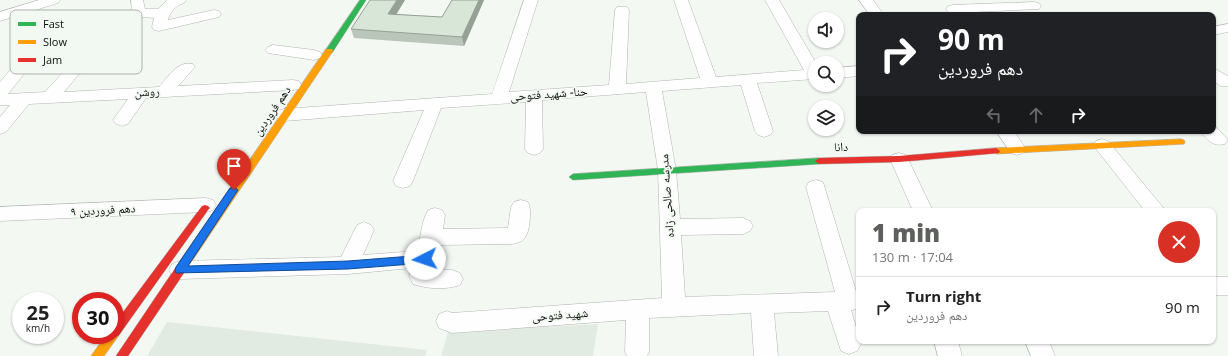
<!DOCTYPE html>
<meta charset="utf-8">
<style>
:root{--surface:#fff;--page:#f6f6f6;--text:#222;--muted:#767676;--line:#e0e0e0;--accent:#5d605c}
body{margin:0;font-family:"Open Sans","Noto Naskh Arabic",sans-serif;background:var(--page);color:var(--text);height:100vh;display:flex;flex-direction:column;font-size:15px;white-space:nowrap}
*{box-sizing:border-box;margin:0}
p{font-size:13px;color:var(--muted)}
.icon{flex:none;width:22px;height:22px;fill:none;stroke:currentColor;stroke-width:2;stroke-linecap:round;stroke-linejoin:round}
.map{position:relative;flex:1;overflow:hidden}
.panel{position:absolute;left:856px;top:208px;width:360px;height:136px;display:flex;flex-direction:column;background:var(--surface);border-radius:8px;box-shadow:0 1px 3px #0004}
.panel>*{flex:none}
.guide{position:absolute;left:856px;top:12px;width:360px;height:122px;border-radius:8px;box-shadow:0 1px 3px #0004;background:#202124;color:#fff;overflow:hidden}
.tools{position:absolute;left:808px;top:12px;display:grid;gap:8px}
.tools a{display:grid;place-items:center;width:36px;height:36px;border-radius:50%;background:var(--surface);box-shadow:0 1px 3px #0004;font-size:20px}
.speed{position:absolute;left:12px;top:292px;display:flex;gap:8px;font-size:20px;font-weight:700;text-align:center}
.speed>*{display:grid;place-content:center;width:52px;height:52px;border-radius:50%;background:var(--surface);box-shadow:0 1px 3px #0004;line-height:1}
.speed small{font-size:10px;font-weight:400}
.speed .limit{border:6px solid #d22;background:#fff;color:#111}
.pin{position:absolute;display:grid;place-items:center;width:34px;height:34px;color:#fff;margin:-41px -17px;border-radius:50% 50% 50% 0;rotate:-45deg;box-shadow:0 0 4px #0007}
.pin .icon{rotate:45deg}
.me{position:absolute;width:44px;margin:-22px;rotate:266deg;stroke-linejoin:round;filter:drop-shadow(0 0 3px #0008)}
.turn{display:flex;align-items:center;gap:14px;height:84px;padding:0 16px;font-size:18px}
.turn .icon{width:52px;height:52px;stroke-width:2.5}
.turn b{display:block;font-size:28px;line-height:34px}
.lanes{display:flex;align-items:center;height:38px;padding:0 16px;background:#0003;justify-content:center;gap:20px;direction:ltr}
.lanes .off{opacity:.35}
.round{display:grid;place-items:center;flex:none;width:42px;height:42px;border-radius:21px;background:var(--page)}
.overview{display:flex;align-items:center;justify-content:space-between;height:68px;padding:0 16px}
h1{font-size:24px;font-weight:800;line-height:30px;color:var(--accent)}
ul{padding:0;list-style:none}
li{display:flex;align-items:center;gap:12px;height:60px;padding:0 16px;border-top:1px solid var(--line)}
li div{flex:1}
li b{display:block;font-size:15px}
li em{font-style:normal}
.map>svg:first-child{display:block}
.built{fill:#e2ebe2}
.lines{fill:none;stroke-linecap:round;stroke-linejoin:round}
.street-casing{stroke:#b2b5b2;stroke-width:1}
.fast-casing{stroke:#b2b5b2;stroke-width:1}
.slow-casing{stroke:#b2b5b2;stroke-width:1}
.jam-casing{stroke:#b2b5b2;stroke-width:1}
.street{fill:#fdfefd;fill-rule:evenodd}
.fast{fill:#30b455;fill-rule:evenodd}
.slow{fill:#ff9f0a;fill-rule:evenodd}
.jam{fill:#e5322d;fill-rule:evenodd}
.wall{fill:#b9c6b9}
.shaded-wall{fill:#96a196}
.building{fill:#d7e6d7;stroke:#96a196}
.route{fill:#1a73e8;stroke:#114b97}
.labels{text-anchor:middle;stroke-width:3.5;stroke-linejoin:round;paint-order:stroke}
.street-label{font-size:12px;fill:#0c0e0b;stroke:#f2f9f2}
.key{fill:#f2f9f2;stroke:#adb2ad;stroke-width:1}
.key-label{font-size:11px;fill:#0c0e0b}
</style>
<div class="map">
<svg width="1228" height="356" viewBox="0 0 1228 356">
<rect width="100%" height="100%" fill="#f3f8f3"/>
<g class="built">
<path d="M 167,322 L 427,350 L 425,356 L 147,356 Z"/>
<path d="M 598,324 L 593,356 L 441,356 L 448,332 Z"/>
</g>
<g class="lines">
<g class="street-casing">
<g id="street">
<path d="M 39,0 L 60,0 L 58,3 L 0,21 L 0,12 Z"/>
<path d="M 131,0 L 143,0 L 145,9 L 158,9 L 167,0 L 186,0 L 184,3 C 176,5 170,12 168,20 L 214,10 L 219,11 L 221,14 L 219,17 L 159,31 L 154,30 L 152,27 L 154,18 L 143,17 L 137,23 L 83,32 L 78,31 L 76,28 L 78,25 L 83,24 L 127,16 L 132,12 Z"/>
<path d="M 524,0 L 538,0 L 509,92 L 609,85 L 615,10 L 617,7 L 627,7 L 629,10 L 626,84 L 700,78 L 674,0 L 688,0 L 716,77 L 804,70 L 765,0 L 779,0 L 816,63 L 815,79 L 757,83 L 773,131 L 770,135 L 764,137 L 758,135 L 755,131 L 741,85 L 662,91 L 676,170 L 680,219 L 743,218 L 750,221 L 753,226 L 750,231 L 743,234 L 681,235 L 685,297 L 835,292 L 806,187 L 809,182 L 816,180 L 823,182 L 856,291 L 859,291 L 859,309 L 851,310 L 861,344 L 857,351 L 849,354 L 841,351 L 828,311 L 774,313 L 778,356 L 754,356 L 751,313 L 649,318 L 649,352 L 647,356 L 627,356 L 625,352 L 626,320 L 452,333 L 439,328 L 436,321 L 439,314 L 447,311 L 452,313 L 662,298 L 658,170 L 646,92 L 542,100 L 543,149 L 540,153 L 534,155 L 528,153 L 525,149 L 526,102 L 441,108 L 413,181 L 410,186 L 403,188 L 396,186 L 393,181 L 424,110 L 284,121 L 278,119 L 275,115 L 278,111 L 284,109 L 492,94 Z"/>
<path d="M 859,0 L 873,0 L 884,15 L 870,15 Z"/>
<path d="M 1034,2 L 1039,3 L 1041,6 L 1039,9 L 953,13 L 948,12 L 946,9 L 948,6 L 953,5 Z"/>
<path d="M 1228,24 L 1228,32 L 1213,35 L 1213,27 Z"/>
<path d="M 40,39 L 45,41 L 48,44 L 8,94 L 45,92 L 68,67 L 134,52 L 140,54 L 142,57 L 140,60 L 79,74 L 64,92 L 159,87 C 168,77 178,60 193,64 L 195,67 L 178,86 L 293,80 L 299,81 L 301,85 L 299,89 L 293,90 L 146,98 L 128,124 L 122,126 L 116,124 L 113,120 L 128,99 L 29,104 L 6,132 L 0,134 L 0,117 L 10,105 L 0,105 L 0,82 L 35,41 Z"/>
<path d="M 273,45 L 314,50 L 320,52 L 322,55 L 320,58 L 314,60 L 268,53 L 265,50 L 268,47 Z"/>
<path d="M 859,66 L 859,76 L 837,78 L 837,68 Z"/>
<path d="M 1213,68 L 1228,76 L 1228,86 L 1220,86 L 1213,80 Z"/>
<path d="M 1213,126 L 1216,127 L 1228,140 L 1225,144 C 1214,147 1207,141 1201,131 L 1213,131 Z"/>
<path d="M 996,131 L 1014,131 L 1026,149 L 1023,153 L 1017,155 L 1011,153 Z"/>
<path d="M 1102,139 L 1108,141 L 1166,211 L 1145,211 L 1093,145 L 1096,141 Z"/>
<path d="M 899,153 L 906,155 L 908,159 L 933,211 L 913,211 L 890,159 L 892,155 Z"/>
<path d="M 206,198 L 213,200 L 216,205 L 213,210 L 206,212 L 0,221 L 0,207 Z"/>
<path d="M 521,200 L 528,202 C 532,209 530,233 524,239 C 521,242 516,243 512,244 L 440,245 L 433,270 L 452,270 L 460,273 L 463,279 L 460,285 C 446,290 427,289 413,284 L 409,276 L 412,268 L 348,274 L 180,279 L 172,276 L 169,270 L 172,264 L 180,261 L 341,257 L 357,225 L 364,222 L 371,225 L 374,230 L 363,255 L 417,251 C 421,238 421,222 428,210 L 435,208 L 442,210 L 445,215 L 443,229 L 508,228 L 511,207 L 514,202 Z"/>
<rect x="1213" y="277" width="15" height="18"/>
<path d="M 934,341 L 958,341 L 962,356 L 938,356 Z"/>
<path d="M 1025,341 L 1049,341 L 1055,356 L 1031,356 Z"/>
</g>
</g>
<g class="fast-casing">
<g id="fast">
<path d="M 360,0 L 366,0 L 332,53 L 326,53 L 325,51 Z"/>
<path d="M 819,158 L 823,161 L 819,164 L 573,180 L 569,177 L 573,174 Z"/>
</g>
</g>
<g class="slow-casing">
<g id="slow">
<path d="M 326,49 L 332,49 L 333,51 L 186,270 L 182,271 L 178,270 L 177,267 L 178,264 Z"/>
<path d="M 1181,139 L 1184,140 L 1185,142 L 1184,144 L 996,154 L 992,151 L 996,148 Z"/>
<path d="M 115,331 L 119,335 L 104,356 L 91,356 L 106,335 L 115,335 Z"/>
</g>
</g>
<g class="jam-casing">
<g id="jam">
<path d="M 996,148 L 1000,151 L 999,153 L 899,162 L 819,164 L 815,161 L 819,158 L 899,156 Z"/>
<path d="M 205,205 L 208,206 L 210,208 L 208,210 L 119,335 L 115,337 L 111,335 L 115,335 L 115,323 L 202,206 Z"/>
<path d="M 182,263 L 186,264 L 187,267 L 186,270 L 128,356 L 116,356 L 178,264 Z"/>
</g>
</g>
<use href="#street" class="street"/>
<use href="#fast" class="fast"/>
<use href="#slow" class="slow"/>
<use href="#jam" class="jam"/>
</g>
<path class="wall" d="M 405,0 L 396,14 L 442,17 L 452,0 L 484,0 L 464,46 L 354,38 L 351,29 Z"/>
<g class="shaded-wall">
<path d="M 397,0 L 405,0 L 391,23 L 388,14 Z"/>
<path d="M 479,0 L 484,0 L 464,46 L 462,37 Z"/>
</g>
<path class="building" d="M 370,0 L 397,0 L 388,14 L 442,17 L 452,0 L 479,0 L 462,37 L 351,29 Z"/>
<path class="route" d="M 234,187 L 238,190 L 188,266 L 348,261 L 425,255 L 430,259 L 425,263 L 348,269 L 176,273 L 175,270 L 176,267 L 230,188 Z"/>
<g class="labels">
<g class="street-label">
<text transform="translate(147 92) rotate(-3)" y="4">روشن</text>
<text transform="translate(549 94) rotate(-4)" y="4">حنا- شهید فتوحی</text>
<text transform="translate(272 111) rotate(-56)" y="4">دهم فروردین</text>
<text transform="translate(841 147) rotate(-3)" y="4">دانا</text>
<text transform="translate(667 196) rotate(-94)" y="4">مدرسه صالحی زاده</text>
<text transform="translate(103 210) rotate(-3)" y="4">دهم فروردین ۹</text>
<text transform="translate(560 315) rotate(-4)" y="4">شهید فتوحی</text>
</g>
</g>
<rect x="10" y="10" width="132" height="64" rx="6" class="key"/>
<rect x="18" y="22" width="18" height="4" fill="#30b455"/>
<rect x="18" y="40" width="18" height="4" fill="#ff9f0a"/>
<rect x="18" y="58" width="18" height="4" fill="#e5322d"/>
<g class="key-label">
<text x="43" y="28">Fast</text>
<text x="43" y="46">Slow</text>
<text x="43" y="64">Jam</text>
</g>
</svg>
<div class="tools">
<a><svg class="icon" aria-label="sound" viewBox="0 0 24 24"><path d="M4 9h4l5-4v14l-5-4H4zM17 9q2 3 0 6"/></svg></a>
<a><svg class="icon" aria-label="search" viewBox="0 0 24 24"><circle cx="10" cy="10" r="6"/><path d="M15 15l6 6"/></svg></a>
<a><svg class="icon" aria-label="layers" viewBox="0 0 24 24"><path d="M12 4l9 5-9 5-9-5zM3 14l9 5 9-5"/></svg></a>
</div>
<div class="speed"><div>25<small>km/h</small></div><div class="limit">30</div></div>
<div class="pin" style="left:234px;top:190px;background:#d93025"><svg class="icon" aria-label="arrive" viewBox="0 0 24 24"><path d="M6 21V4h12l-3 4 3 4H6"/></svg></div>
<svg class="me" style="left:425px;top:259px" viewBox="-20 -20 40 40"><circle r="19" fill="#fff"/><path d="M0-13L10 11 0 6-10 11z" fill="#1a73e8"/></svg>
<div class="guide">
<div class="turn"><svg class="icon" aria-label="right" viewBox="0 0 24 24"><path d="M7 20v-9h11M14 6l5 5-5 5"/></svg><div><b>90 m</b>دهم فروردین</div></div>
<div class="lanes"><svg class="icon off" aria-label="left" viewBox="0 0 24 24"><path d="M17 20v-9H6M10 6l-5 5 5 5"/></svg><svg class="icon off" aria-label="ahead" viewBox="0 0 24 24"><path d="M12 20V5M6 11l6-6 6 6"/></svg><svg class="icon" aria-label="right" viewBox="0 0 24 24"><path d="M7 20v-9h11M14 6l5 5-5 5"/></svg></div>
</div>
<section class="panel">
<div class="overview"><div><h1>1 min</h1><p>130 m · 17:04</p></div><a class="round" style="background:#d93025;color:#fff"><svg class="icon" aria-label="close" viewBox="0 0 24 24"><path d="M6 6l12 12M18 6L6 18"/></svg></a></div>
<ul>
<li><svg class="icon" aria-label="right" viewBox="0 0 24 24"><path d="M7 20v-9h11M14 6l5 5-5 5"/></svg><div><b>Turn right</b><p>دهم فروردین</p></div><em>90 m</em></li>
</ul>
</section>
</div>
